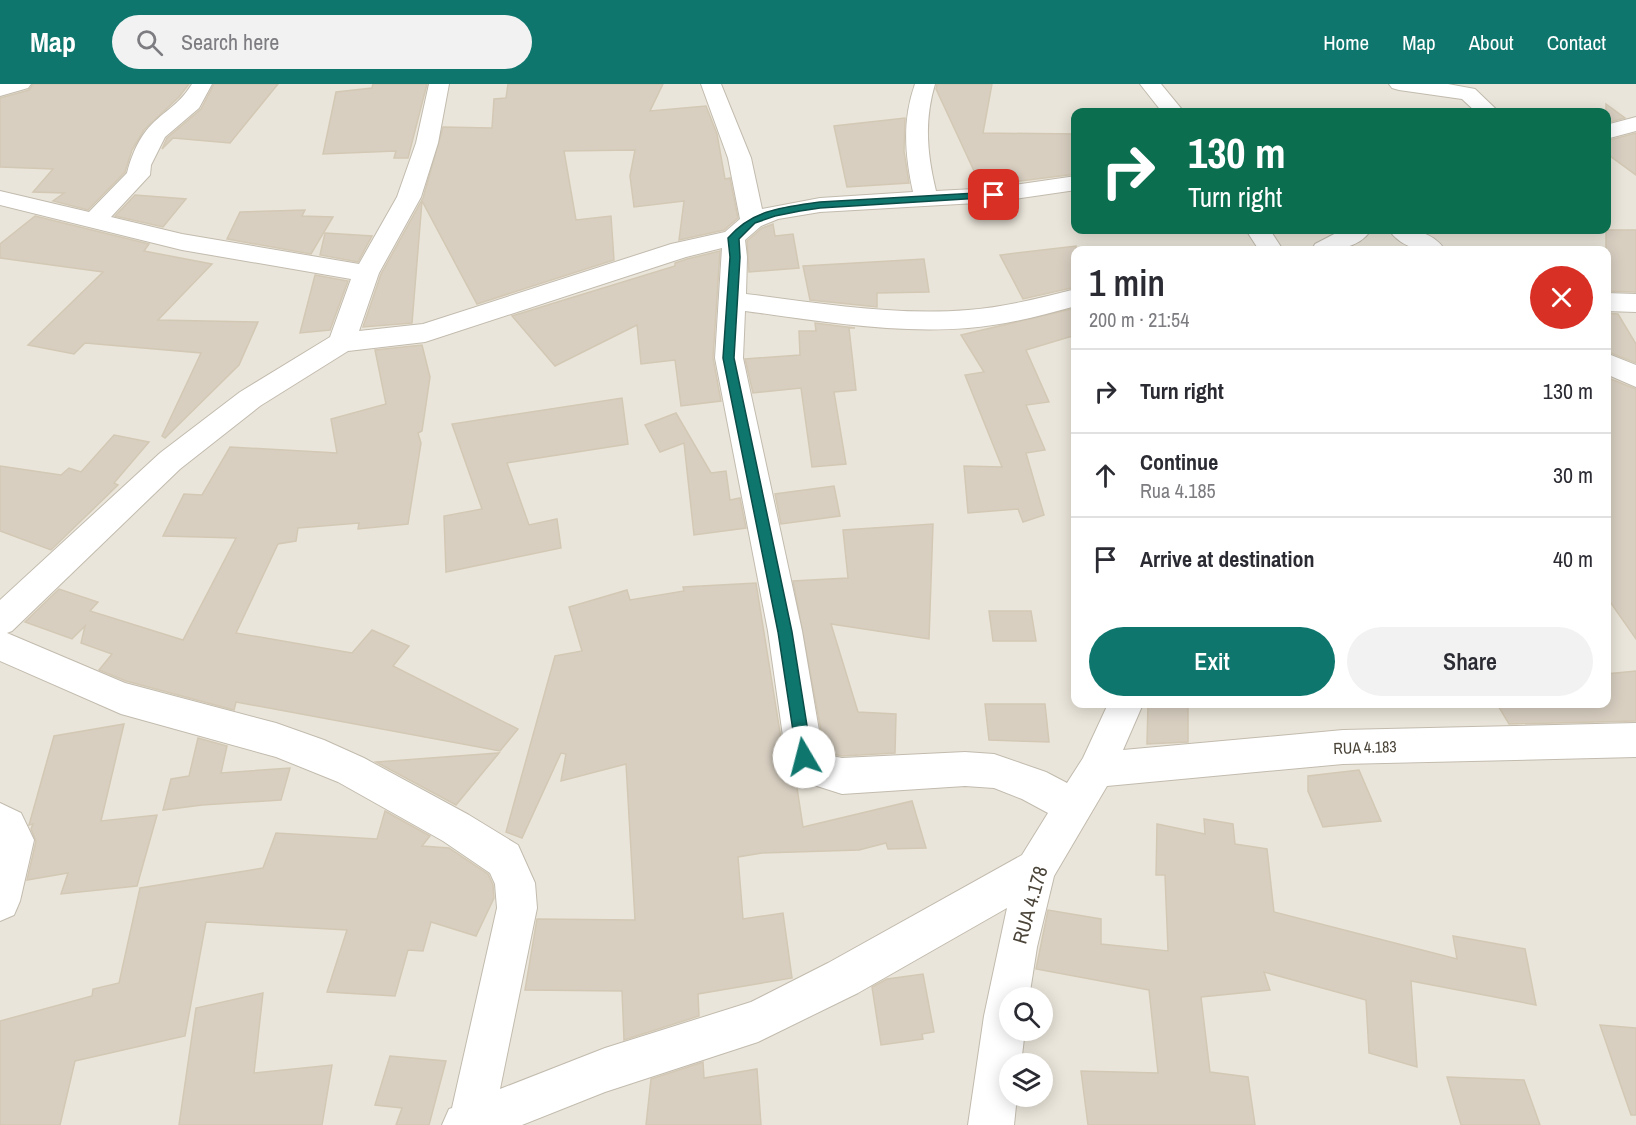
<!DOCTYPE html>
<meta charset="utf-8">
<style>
:root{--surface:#fff;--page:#f2f2f3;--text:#2b2b33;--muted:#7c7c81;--line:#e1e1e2;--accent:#0f766e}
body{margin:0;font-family:"Archivo Narrow",sans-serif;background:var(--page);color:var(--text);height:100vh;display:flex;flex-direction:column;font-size:22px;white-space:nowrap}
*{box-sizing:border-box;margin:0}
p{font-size:20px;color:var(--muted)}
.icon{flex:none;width:33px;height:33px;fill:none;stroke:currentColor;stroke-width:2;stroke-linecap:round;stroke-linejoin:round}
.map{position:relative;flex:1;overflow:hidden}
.panel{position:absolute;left:1071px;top:162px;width:540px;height:462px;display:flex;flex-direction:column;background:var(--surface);border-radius:12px;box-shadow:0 3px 15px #0003}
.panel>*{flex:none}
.banner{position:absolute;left:1071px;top:24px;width:540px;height:126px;border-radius:12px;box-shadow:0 3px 15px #0003;background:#0b6e4f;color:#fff;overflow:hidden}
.controls{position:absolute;left:999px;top:903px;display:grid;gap:12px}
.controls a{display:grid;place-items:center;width:54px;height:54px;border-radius:50%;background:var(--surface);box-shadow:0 3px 15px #0003;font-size:30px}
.pin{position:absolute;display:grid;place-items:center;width:51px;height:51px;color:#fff;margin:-26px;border-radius:12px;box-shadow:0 3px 9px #0006}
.me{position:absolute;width:66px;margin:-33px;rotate:352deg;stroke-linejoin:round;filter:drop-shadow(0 0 4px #0008)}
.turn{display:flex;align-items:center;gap:21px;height:126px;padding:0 18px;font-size:27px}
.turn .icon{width:78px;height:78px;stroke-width:2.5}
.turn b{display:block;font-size:42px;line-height:51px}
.round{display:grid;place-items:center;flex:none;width:63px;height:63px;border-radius:32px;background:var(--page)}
.head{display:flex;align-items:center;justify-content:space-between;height:102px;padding:0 18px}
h1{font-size:36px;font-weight:600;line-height:45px}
.button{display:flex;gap:12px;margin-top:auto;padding:12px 18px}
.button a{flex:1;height:69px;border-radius:36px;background:var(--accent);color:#fff;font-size:24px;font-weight:600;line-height:69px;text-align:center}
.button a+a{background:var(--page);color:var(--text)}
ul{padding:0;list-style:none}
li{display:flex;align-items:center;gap:18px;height:84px;padding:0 18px;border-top:2px solid var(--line)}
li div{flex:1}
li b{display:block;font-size:22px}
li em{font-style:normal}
header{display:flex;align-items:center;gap:36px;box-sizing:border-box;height:84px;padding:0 30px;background:var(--accent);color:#fff}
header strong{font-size:28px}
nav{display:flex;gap:33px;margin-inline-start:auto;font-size:21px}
.search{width:420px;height:54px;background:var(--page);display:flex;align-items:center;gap:15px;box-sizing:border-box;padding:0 21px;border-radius:33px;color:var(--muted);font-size:22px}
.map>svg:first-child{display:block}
.residential{fill:#eae5da;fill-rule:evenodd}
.building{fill:#d8cfc1;stroke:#d3c8b4;stroke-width:1.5}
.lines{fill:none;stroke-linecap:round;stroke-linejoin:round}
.minor-casing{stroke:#c2bbae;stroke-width:2}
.minor{fill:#fff;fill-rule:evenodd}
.route{fill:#0f766e;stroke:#0a4d48;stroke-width:1.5}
.labels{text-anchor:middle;stroke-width:4.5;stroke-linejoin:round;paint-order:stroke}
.street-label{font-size:16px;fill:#4b4439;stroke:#fff}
.near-street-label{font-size:20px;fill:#4b4439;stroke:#fff}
</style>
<header>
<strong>Map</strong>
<div class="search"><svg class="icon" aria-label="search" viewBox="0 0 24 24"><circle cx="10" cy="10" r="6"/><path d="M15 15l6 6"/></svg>Search here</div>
<nav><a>Home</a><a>Map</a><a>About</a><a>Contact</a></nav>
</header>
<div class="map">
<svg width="1636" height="1041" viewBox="0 0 1636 1041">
<rect width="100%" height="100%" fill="#f6f3ec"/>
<path class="residential" d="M 0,0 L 1636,0 L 1636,1041 L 0,1041 ZM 1076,28 L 1606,28 L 1606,146 L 1076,146 ZM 1076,166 L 1606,166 L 1606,620 L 1076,620 ZM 1010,914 L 1042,914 L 1042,946 L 1010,946 ZM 1010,980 L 1042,980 L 1042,1012 L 1010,1012 Z"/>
<g class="building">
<path d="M 33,0 L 189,0 L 179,13 L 144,46 L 132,66 L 125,88 L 88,126 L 53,117 L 64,109 L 33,108 L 53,85 L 0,83 L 0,14 L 29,6 Z"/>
<path d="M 214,0 L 278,0 L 230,59 L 173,54 L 162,65 L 167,54 L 201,25 Z"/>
<path d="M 373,0 L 427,0 L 408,74 L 394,74 L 396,67 L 323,70 L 336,8 L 372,4 Z"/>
<path d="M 508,0 L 663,0 L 650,27 L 706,22 L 717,50 L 725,95 L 730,94 L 738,134 L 724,146 L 679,156 L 684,117 L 634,123 L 630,92 L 635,66 L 564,67 L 576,136 L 611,132 L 614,176 L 477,220 L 422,117 L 412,239 L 363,243 L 381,190 L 423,114 L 443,43 L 492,44 L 494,15 L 506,14 Z"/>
<path d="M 937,0 L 992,0 L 983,49 L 1076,50 L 1076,90 L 981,102 L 936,5 Z"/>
<path d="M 1606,20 L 1625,34 L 1606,39 Z"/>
<path d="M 905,34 L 904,67 L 909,99 L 847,103 L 834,42 Z"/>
<path d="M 1636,49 L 1636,91 L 1606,69 L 1606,57 Z"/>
<path d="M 135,111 L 186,115 L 163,143 L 115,132 Z"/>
<path d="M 305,126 L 302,132 L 333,133 L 311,170 L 227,155 L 240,128 Z"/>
<path d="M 35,132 L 149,160 L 144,167 L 212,180 L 158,236 L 258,238 L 239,281 L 165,354 L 162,352 L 201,269 L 85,259 L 74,270 L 28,261 L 103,188 L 0,174 L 0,160 Z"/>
<path d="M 773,140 L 775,152 L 793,150 L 799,184 L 749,188 L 747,157 L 762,144 Z"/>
<path d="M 1606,146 L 1636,146 L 1636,208 L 1606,207 Z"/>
<path d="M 325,149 L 372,152 L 358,178 L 320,171 Z"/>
<path d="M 1076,162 L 1076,203 L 1023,215 L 1000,171 Z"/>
<path d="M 720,167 L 713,274 L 721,317 L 681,322 L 675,276 L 641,280 L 637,241 L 555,282 L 512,232 L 675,182 L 675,179 L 687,175 Z"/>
<path d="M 924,175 L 929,208 L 877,209 L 877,223 L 810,216 L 803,182 Z"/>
<path d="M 315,191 L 348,197 L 330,246 L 300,249 Z"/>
<path d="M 1076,224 L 1076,251 L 1026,266 L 1049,318 L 1026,321 L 1045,366 L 1026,369 L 1044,431 L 1023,438 L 1018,425 L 968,429 L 964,382 L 1002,383 L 965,291 L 984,288 L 961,251 Z"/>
<path d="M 1606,229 L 1618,230 L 1636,260 L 1636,279 L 1606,267 Z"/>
<path d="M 815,239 L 855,244 L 849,244 L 856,306 L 834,308 L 846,380 L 812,383 L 801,304 L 753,309 L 745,275 L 800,271 L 799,247 L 816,247 Z"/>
<path d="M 422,261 L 430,293 L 422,347 L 418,349 L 421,359 L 408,440 L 358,445 L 359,439 L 298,444 L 296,457 L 278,460 L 236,549 L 352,569 L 372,546 L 409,562 L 393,582 L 518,645 L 500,667 L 236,618 L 234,626 L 126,597 L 99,586 L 112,570 L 81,559 L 85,542 L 72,555 L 25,538 L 59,505 L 98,518 L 90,527 L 183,556 L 236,454 L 163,452 L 184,410 L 202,411 L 230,363 L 337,369 L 331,335 L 386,320 L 375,266 Z"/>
<path d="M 1606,293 L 1636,305 L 1636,555 L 1606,512 Z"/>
<path d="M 622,314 L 628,360 L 507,379 L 529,441 L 557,435 L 561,464 L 446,488 L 444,432 L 482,425 L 452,340 Z"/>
<path d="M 676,329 L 711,389 L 726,387 L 730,416 L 740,414 L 746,444 L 694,451 L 684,359 L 660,368 L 645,341 Z"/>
<path d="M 114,351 L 149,358 L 114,399 L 118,401 L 51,466 L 0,447 L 0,382 L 61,391 L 69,384 L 81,388 Z"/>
<path d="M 834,402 L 840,432 L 781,440 L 775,410 Z"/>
<path d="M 933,440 L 929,555 L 831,540 L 858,628 L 896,630 L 895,669 L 842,672 L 825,668 L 793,497 L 848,494 L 843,446 Z"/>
<path d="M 756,499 L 784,673 L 796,697 L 803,743 L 912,717 L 926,764 L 888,765 L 886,759 L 859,766 L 762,769 L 738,773 L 743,835 L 783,829 L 792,894 L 698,910 L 699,932 L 624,956 L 622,907 L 525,906 L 537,835 L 635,836 L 626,680 L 561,697 L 566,670 L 561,669 L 522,754 L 506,748 L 555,572 L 582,567 L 569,523 L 627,506 L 630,516 L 684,507 L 683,503 Z"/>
<path d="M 989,527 L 1031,527 L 1036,557 L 993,557 Z"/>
<path d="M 1636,587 L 1636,637 L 1509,640 L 1497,620 L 1606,620 L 1606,590 Z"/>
<path d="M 985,620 L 1045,620 L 1049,658 L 989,656 Z"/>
<path d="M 1148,620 L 1188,620 L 1188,658 L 1147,660 Z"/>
<path d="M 124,640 L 101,737 L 157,731 L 137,802 L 61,810 L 68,789 L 27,796 L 36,757 L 31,745 L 33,740 L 29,741 L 54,652 Z"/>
<path d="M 198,654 L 227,662 L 221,689 L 290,684 L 281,716 L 202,721 L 163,726 L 171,695 L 189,692 Z"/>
<path d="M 499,669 L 456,721 L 376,678 Z"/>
<path d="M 1359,686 L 1381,737 L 1323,743 L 1308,707 L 1308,692 Z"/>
<path d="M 385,727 L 430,752 L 422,762 L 449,764 L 488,790 L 493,801 L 494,814 L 476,852 L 431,838 L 423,867 L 408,866 L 395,912 L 327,908 L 347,846 L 206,838 L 185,952 L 75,977 L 60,1041 L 0,1041 L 0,937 L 92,912 L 93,905 L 119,899 L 140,804 L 263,784 L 276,749 L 377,755 Z"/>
<path d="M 1204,735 L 1233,740 L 1235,760 L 1267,765 L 1274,828 L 1457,875 L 1453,852 L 1525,865 L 1536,921 L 1411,897 L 1417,983 L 1369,969 L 1366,916 L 1264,888 L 1270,906 L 1201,913 L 1210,988 L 1248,993 L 1255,1041 L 1088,1041 L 1081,987 L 1158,989 L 1149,906 L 1036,885 L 1048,826 L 1101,835 L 1101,860 L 1168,867 L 1165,791 L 1156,791 L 1157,740 L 1205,750 Z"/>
<path d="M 923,890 L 934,948 L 922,950 L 923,955 L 881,961 L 872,903 L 887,895 Z"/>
<path d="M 263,909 L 254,989 L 332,981 L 322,1041 L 179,1041 L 196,924 Z"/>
<path d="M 1600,941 L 1636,944 L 1636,1031 L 1631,1031 Z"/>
<path d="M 390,972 L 446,977 L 429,1041 L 396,1041 L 402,1024 L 375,1021 Z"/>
<path d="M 703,978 L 704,994 L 757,985 L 761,1041 L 646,1041 L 651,995 Z"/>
<path d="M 1447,993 L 1524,996 L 1540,1041 L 1461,1041 Z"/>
</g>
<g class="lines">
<g class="minor-casing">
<g id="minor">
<path d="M 0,0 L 31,0 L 28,4 L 0,12 Z"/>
<path d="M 192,0 L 212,0 L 199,24 L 165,53 L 151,81 L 150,91 L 111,133 L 182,150 L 359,180 L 397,113 L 416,59 L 429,0 L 449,0 L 438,59 L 421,113 L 379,189 L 359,247 L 423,240 L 671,160 L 725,148 L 740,135 L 728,74 L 701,0 L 721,0 L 751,74 L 762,125 L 820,114 L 913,108 C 905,71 902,37 915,0 L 935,0 C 924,37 927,70 936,107 L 994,104 L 1076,92 L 1076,106 L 994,118 L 820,128 L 778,135 L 761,142 L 745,156 L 747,173 L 746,210 C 819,219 894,232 968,226 C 1005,223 1040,214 1076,205 L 1076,222 C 1040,232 1005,241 968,244 C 894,250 819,237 745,227 L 743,274 L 802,547 L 823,670 L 842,674 L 965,668 L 994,670 L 1046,688 L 1067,699 L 1083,674 L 1108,620 L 1143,620 L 1123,666 L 1343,646 L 1636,639 L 1636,673 L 1343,680 L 1107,702 L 1054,792 L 1037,863 L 1029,914 L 1010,914 L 1010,946 L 1025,946 L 1021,980 L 1010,980 L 1010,1012 L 1017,1012 L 1014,1041 L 968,1041 L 984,932 L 1007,824 L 858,909 L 758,958 L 605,1008 L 522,1041 L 442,1041 L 449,1025 L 452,1024 L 497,824 L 495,800 L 490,789 L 443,757 L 338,698 L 276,673 L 121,630 L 0,577 L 0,516 L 160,369 L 240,308 L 330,253 L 351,195 L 182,166 L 0,121 L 0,107 L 89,128 L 127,89 C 130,76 137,58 146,47 C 161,28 178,23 192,0 ZM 722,164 L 715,274 L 768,547 L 786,673 L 798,696 L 842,710 L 965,702 L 994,704 L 1022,715 L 1048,729 L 1022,771 L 828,879 L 751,918 L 605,964 L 500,1005 L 537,824 L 535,799 L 518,761 L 469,731 L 364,674 L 324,656 L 276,639 L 125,599 L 7,549 L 12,547 L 180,385 L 260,322 L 348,267 L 425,258 L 686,173 Z"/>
<path d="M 1140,0 L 1161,0 L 1184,28 L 1162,28 Z"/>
<path d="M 1389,0 L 1448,0 L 1475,5 L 1499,28 L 1476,28 L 1462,15 L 1399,6 L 1392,4 Z"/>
<path d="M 1636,33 L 1636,47 L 1606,55 L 1606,41 Z"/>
<path d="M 1246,146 L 1270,146 L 1283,166 L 1259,166 Z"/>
<path d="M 1342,146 L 1371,146 C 1358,166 1333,166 1312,166 L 1315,160 Z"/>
<path d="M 1389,146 C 1409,144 1433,147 1445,166 C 1424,168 1402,165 1389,146 Z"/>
<path d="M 1606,209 L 1636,210 L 1636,228 L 1606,227 Z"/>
<path d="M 1606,269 L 1636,281 L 1636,303 L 1606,290 Z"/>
<path d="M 0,719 L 21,729 L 34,756 L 20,817 L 14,831 L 0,837 Z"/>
</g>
</g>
<use href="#minor" class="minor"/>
</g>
<path class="route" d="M 994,108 L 998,111 L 997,113 L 820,124 L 800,127 L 775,132 L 755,139 L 739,155 L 740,173 L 734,274 L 792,548 L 812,673 L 810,678 L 804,680 L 799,678 L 797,673 L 778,548 L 723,274 L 730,173 L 728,154 C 753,125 785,123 820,118 Z"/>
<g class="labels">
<g class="street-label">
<text transform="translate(1365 663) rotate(-2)" y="6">RUA 4.183</text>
</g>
<g class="near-street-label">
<text transform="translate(1030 821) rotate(-74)" y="7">RUA 4.178</text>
</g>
</g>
</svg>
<div class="controls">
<a><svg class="icon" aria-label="search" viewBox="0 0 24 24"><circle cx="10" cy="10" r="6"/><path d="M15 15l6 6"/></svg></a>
<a><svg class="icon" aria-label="layers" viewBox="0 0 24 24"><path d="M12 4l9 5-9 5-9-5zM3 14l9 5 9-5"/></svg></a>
</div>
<div class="pin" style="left:994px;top:111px;background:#d93025"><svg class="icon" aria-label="arrive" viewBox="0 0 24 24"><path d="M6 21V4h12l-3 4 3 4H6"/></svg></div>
<svg class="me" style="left:804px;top:673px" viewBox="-20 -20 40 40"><circle r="19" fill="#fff"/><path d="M0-13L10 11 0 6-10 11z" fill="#0f766e"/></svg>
<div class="banner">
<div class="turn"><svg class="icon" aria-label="right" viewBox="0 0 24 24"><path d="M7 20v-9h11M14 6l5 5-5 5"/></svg><div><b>130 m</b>Turn right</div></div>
</div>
<section class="panel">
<div class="head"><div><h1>1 min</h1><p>200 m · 21:54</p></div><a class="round" style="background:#d93025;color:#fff"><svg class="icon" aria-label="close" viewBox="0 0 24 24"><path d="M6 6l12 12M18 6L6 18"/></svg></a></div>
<ul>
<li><svg class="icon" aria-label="right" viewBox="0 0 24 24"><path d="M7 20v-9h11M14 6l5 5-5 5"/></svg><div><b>Turn right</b></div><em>130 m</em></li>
<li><svg class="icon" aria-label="ahead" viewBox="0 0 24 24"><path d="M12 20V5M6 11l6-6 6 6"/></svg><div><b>Continue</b><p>Rua 4.185</p></div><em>30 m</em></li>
<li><svg class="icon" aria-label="arrive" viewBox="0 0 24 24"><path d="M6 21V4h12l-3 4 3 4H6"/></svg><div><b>Arrive at destination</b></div><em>40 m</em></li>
</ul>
<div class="button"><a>Exit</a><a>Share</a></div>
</section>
</div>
